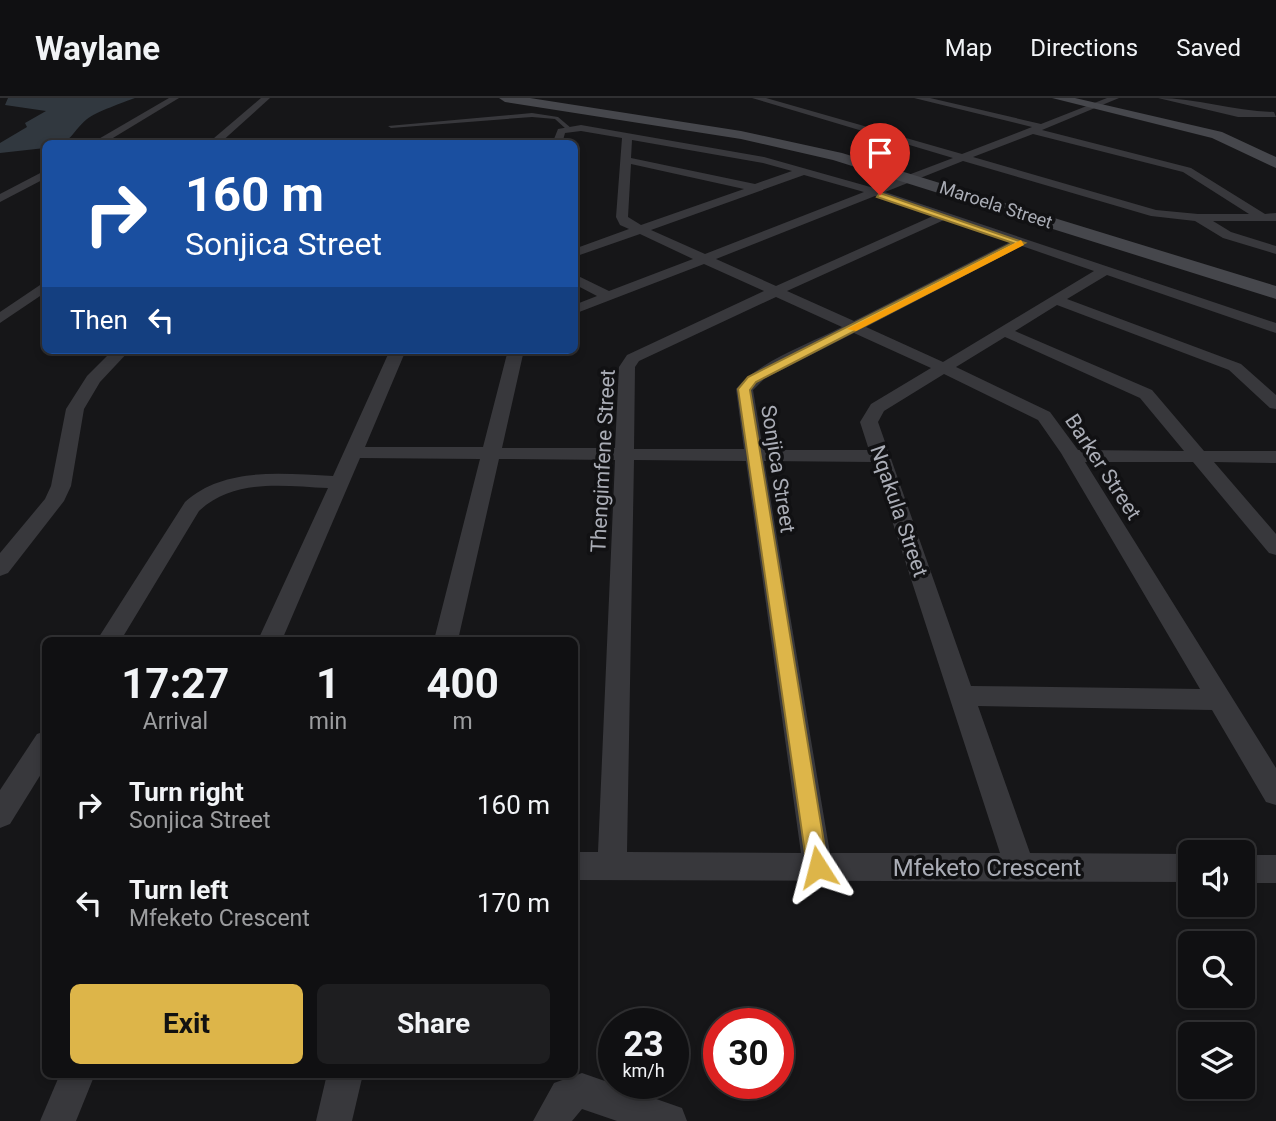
<!DOCTYPE html>
<style>
:root{--surface:#101012;--page:#1e1e20;--text:#f1f3f6;--muted:#9c9d9f;--line:#303032;--accent:#ddb549}
body{margin:0;font-family:Roboto,sans-serif;background:var(--page);color:var(--text);height:100vh;display:flex;flex-direction:column;font-size:26px;white-space:nowrap}
*{box-sizing:border-box;margin:0}
p{font-size:23px;color:var(--muted)}
.icon{flex:none;width:38px;height:38px;fill:none;stroke:currentColor;stroke-width:2;stroke-linecap:round;stroke-linejoin:round}
.map{position:relative;flex:1;overflow:hidden}
.sheet{position:absolute;left:42px;top:539px;width:536px;height:441px;display:flex;flex-direction:column;background:var(--surface);border-radius:10px;box-shadow:0 4px 10px #0003,0 0 0 2px var(--line)}
.sheet>*{flex:none}
.guide{position:absolute;left:42px;top:42px;width:536px;height:214px;border-radius:10px;box-shadow:0 4px 10px #0003,0 0 0 2px var(--line);background:#1a4fa0;color:#fff;overflow:hidden}
.fabs{position:absolute;left:1178px;top:742px;display:grid;gap:14px}
.fabs a{display:grid;place-items:center;width:77px;height:77px;border-radius:10px;background:var(--surface);box-shadow:0 4px 10px #0003,0 0 0 2px var(--line);font-size:35px}
.speed{position:absolute;left:598px;top:910px;display:flex;gap:14px;font-size:35px;font-weight:700;text-align:center}
.speed>*{display:grid;place-content:center;width:91px;height:91px;border-radius:50%;background:var(--surface);box-shadow:0 4px 10px #0003,0 0 0 2px var(--line);line-height:1}
.speed small{font-size:18px;font-weight:400}
.speed .limit{border:10px solid #d22;background:#fff;color:#111}
.pin{position:absolute;display:grid;place-items:center;width:60px;height:60px;color:#fff;margin:-72px -30px;border-radius:50% 50% 50% 0;rotate:-45deg;box-shadow:0 0 7px #0007}
.pin .icon{rotate:45deg}
.me{position:absolute;width:77px;margin:-38px;rotate:351deg;stroke-linejoin:round;filter:drop-shadow(0 0 5px #0008)}
.turn{display:flex;align-items:center;gap:24px;height:147px;padding:0 28px;font-size:32px}
.turn .icon{width:91px;height:91px;stroke-width:2.5}
.turn b{display:block;font-size:49px;line-height:60px}
.then{display:flex;align-items:center;height:66px;padding:0 28px;background:#0003;gap:14px;font-size:26px}
.eta{display:flex;justify-content:space-evenly;align-items:center;height:119px;text-align:center}
.eta b{font-size:42px;font-weight:700;line-height:49px}
.cta{display:flex;gap:14px;margin-top:auto;padding:14px 28px}
.cta a{flex:1;height:80px;border-radius:10px;background:var(--accent);color:#111;font-size:28px;font-weight:700;line-height:80px;text-align:center}
.cta a+a{background:var(--page);color:var(--text)}
ul{padding:0;list-style:none}
li{display:flex;align-items:center;gap:21px;height:98px;padding:0 28px}
li div{flex:1}
li b{display:block;font-size:26px}
li em{font-style:normal}
header{display:flex;align-items:center;gap:42px;box-sizing:border-box;height:98px;padding:0 35px;background:var(--surface);border-bottom:2px solid var(--line)}
header strong{font-size:33px}
nav{display:flex;gap:38px;margin-inline-start:auto;font-size:24px}
.map>svg:first-child{display:block}
.water{fill:#31383f}
.lines{fill:none;stroke-linecap:round;stroke-linejoin:round}
.lane{fill:#38383c;fill-rule:evenodd}
.street{fill:#38383c;fill-rule:evenodd}
.secondary{fill:#46474c;fill-rule:evenodd}
.route{fill:#ddb549;stroke:#90762f;stroke-width:2}
.slow{fill:#f59e0b}
.labels{text-anchor:middle;stroke-width:7;stroke-linejoin:round;paint-order:stroke}
.far-street-label{font-size:18px;fill:#aaadb6;stroke:#111113}
.street-label{font-size:21px;fill:#aaadb6;stroke:#111113}
.near-street-label{font-size:24px;fill:#aaadb6;stroke:#111113}
</style>
<header>
<strong>Waylane</strong>
<nav><a>Map</a><a>Directions</a><a>Saved</a></nav>
</header>
<div class="map">
<svg width="1276" height="1023" viewBox="0 0 1276 1023">
<rect width="100%" height="100%" fill="#161618"/>
<path class="water" d="M 8,0 L 135,0 C 124,4 96,14 87,21 C 69,36 74,46 46,46 L 45,50 L 0,55 L 0,45 L 27,29 L 25,25 L 46,13 L 5,7 Z"/>
<g class="lines">
<path class="lane" d="M 532,15 L 558,19 L 571,30 L 566,31 L 555,21 L 532,19 L 391,30 L 388,28 Z"/>
<g class="street">
<path d="M 169,0 L 179,0 L 103,46 L 90,46 Z"/>
<path d="M 261,0 L 270,0 L 219,46 L 207,46 Z"/>
<path d="M 752,0 L 766,0 L 962,56 L 1032,29 L 914,0 L 930,0 L 1041,26 L 1107,0 L 1119,0 L 1042,32 L 1191,70 L 1265,116 L 1276,115 L 1276,123 L 1213,123 L 1231,134 L 1276,148 L 1276,156 L 1223,140 L 1195,123 L 1151,118 L 963,63 L 885,94 L 1276,225 L 1276,235 L 1107,177 L 1067,201 L 1241,266 L 1276,297 L 1276,311 L 1270,310 L 1229,272 L 1057,207 L 1015,233 L 1152,292 L 1204,353 L 1276,353 L 1276,365 L 1214,364 L 1276,436 L 1276,457 L 1269,455 L 1193,364 L 1085,364 L 1276,670 L 1276,707 L 1266,704 L 1212,612 L 978,608 L 1030,755 L 1190,756 L 1190,784 L 574,782 L 574,754 L 598,754 L 615,362 L 499,361 L 458,542 L 434,542 L 480,361 L 360,360 L 282,542 L 258,542 L 328,390 C 283,388 234,380 199,413 L 121,542 L 97,542 L 185,404 C 225,368 283,376 333,378 L 390,252 L 406,252 L 365,349 L 483,349 L 508,252 L 524,252 L 502,350 L 615,350 L 619,269 L 627,257 L 764,193 L 704,166 L 574,216 L 574,207 L 597,198 L 574,186 L 574,176 L 609,193 L 693,161 L 640,136 L 574,159 L 574,151 L 629,131 L 620,127 L 616,119 L 622,40 L 581,33 L 565,35 L 562,46 L 552,46 L 558,31 L 581,27 L 764,59 L 874,90 L 953,60 ZM 1033,36 L 1183,74 L 1249,116 L 1198,116 L 1156,112 L 973,59 ZM 632,42 L 763,65 L 792,73 L 755,86 L 631,60 ZM 631,66 L 744,91 L 641,127 L 628,119 ZM 804,77 L 864,94 L 705,156 L 651,132 ZM 875,98 L 933,118 L 776,188 L 716,161 ZM 944,122 L 1010,144 L 854,223 L 787,193 ZM 1022,148 L 1094,173 L 943,264 L 866,229 ZM 776,199 L 842,229 C 811,245 757,264 736,291 L 744,351 L 634,351 L 635,269 L 639,263 ZM 854,235 L 931,270 L 871,306 L 860,324 L 869,352 L 763,352 L 753,292 L 764,281 ZM 1005,239 L 1140,300 L 1184,353 L 1078,352 L 1050,314 L 956,269 ZM 944,276 L 1038,322 L 1061,355 L 1200,591 L 971,588 L 878,324 L 884,313 ZM 634,362 L 746,363 L 801,755 L 627,754 ZM 764,363 L 873,364 L 1000,755 L 830,755 Z"/>
<path d="M 1158,0 C 1196,0 1234,13 1274,14 L 1276,19 L 1238,19 Z"/>
<path d="M 46,72 L 46,80 L 0,104 L 0,96 Z"/>
<path d="M 46,183 L 46,194 L 0,225 L 0,214 Z"/>
<path d="M 113,252 L 130,252 L 100,284 L 84,311 L 71,388 L 64,403 L 8,475 L 0,478 L 0,455 L 45,401 L 51,388 L 66,311 L 87,278 Z"/>
<path d="M 46,633 L 46,668 L 10,726 L 0,730 L 0,692 L 37,636 Z"/>
<rect x="1242" y="757" width="34" height="28"/>
<path d="M 582,975 L 682,1010 L 687,1023 L 617,1023 L 582,1011 L 572,1023 L 533,1023 L 554,985 Z"/>
<path d="M 60,976 L 95,976 L 76,1023 L 40,1023 Z"/>
<path d="M 327,976 L 363,976 L 352,1023 L 316,1023 Z"/>
</g>
<g class="secondary">
<path d="M 499,0 L 530,0 L 741,33 L 842,55 L 1276,188 L 1276,201 L 833,62 L 741,41 L 505,4 Z"/>
<path d="M 1052,0 L 1075,0 L 1222,34 L 1276,59 L 1276,70 L 1212,40 Z"/>
</g>
</g>
<path class="route" d="M 880,95 L 1025,145 L 756,284 L 750,292 L 828,769 L 825,776 L 818,779 L 810,776 L 807,769 L 738,291 L 748,279 L 1013,145 L 877,99 Z"/>
<path class="slow" d="M 1021,142 L 1024,147 L 856,233 L 847,231 Z"/>
<g class="labels">
<g class="far-street-label">
<text transform="translate(996 107) rotate(18)" y="6">Maroela Street</text>
</g>
<g class="street-label">
<text transform="translate(603 363) rotate(-87)" y="7">Thengimfene Street</text>
<text transform="translate(1103 369) rotate(57)" y="7">Barker Street</text>
<text transform="translate(778 371) rotate(81)" y="7">Sonjica Street</text>
<text transform="translate(899 413) rotate(71)" y="7">Nqakula Street</text>
</g>
<g class="near-street-label">
<text x="987" y="778">Mfeketo Crescent</text>
</g>
</g>
</svg>
<div class="fabs">
<a><svg class="icon" aria-label="sound" viewBox="0 0 24 24"><path d="M4 9h4l5-4v14l-5-4H4zM17 9q2 3 0 6"/></svg></a>
<a><svg class="icon" aria-label="search" viewBox="0 0 24 24"><circle cx="10" cy="10" r="6"/><path d="M15 15l6 6"/></svg></a>
<a><svg class="icon" aria-label="layers" viewBox="0 0 24 24"><path d="M12 4l9 5-9 5-9-5zM3 14l9 5 9-5"/></svg></a>
</div>
<div class="speed"><div>23<small>km/h</small></div><div class="limit">30</div></div>
<div class="pin" style="left:880px;top:97px;background:#d93025"><svg class="icon" aria-label="arrive" viewBox="0 0 24 24"><path d="M6 21V4h12l-3 4 3 4H6"/></svg></div>
<svg class="me" style="left:818px;top:769px" viewBox="-20 -20 40 40"><path d="M0-17L14 15 0 8-14 15z" fill="#ddb549" stroke="#fff" stroke-width="4"/></svg>
<div class="guide">
<div class="turn"><svg class="icon" aria-label="right" viewBox="0 0 24 24"><path d="M7 20v-9h11M14 6l5 5-5 5"/></svg><div><b>160 m</b>Sonjica Street</div></div>
<div class="then">Then<svg class="icon" aria-label="left" viewBox="0 0 24 24"><path d="M17 20v-9H6M10 6l-5 5 5 5"/></svg></div>
</div>
<section class="sheet">
<div class="eta">
<div><b>17:27</b><p>Arrival</p></div>
<div><b>1</b><p>min</p></div>
<div><b>400</b><p>m</p></div>
</div>
<ul>
<li><svg class="icon" aria-label="right" viewBox="0 0 24 24"><path d="M7 20v-9h11M14 6l5 5-5 5"/></svg><div><b>Turn right</b><p>Sonjica Street</p></div><em>160 m</em></li>
<li><svg class="icon" aria-label="left" viewBox="0 0 24 24"><path d="M17 20v-9H6M10 6l-5 5 5 5"/></svg><div><b>Turn left</b><p>Mfeketo Crescent</p></div><em>170 m</em></li>
</ul>
<div class="cta"><a>Exit</a><a>Share</a></div>
</section>
</div>
